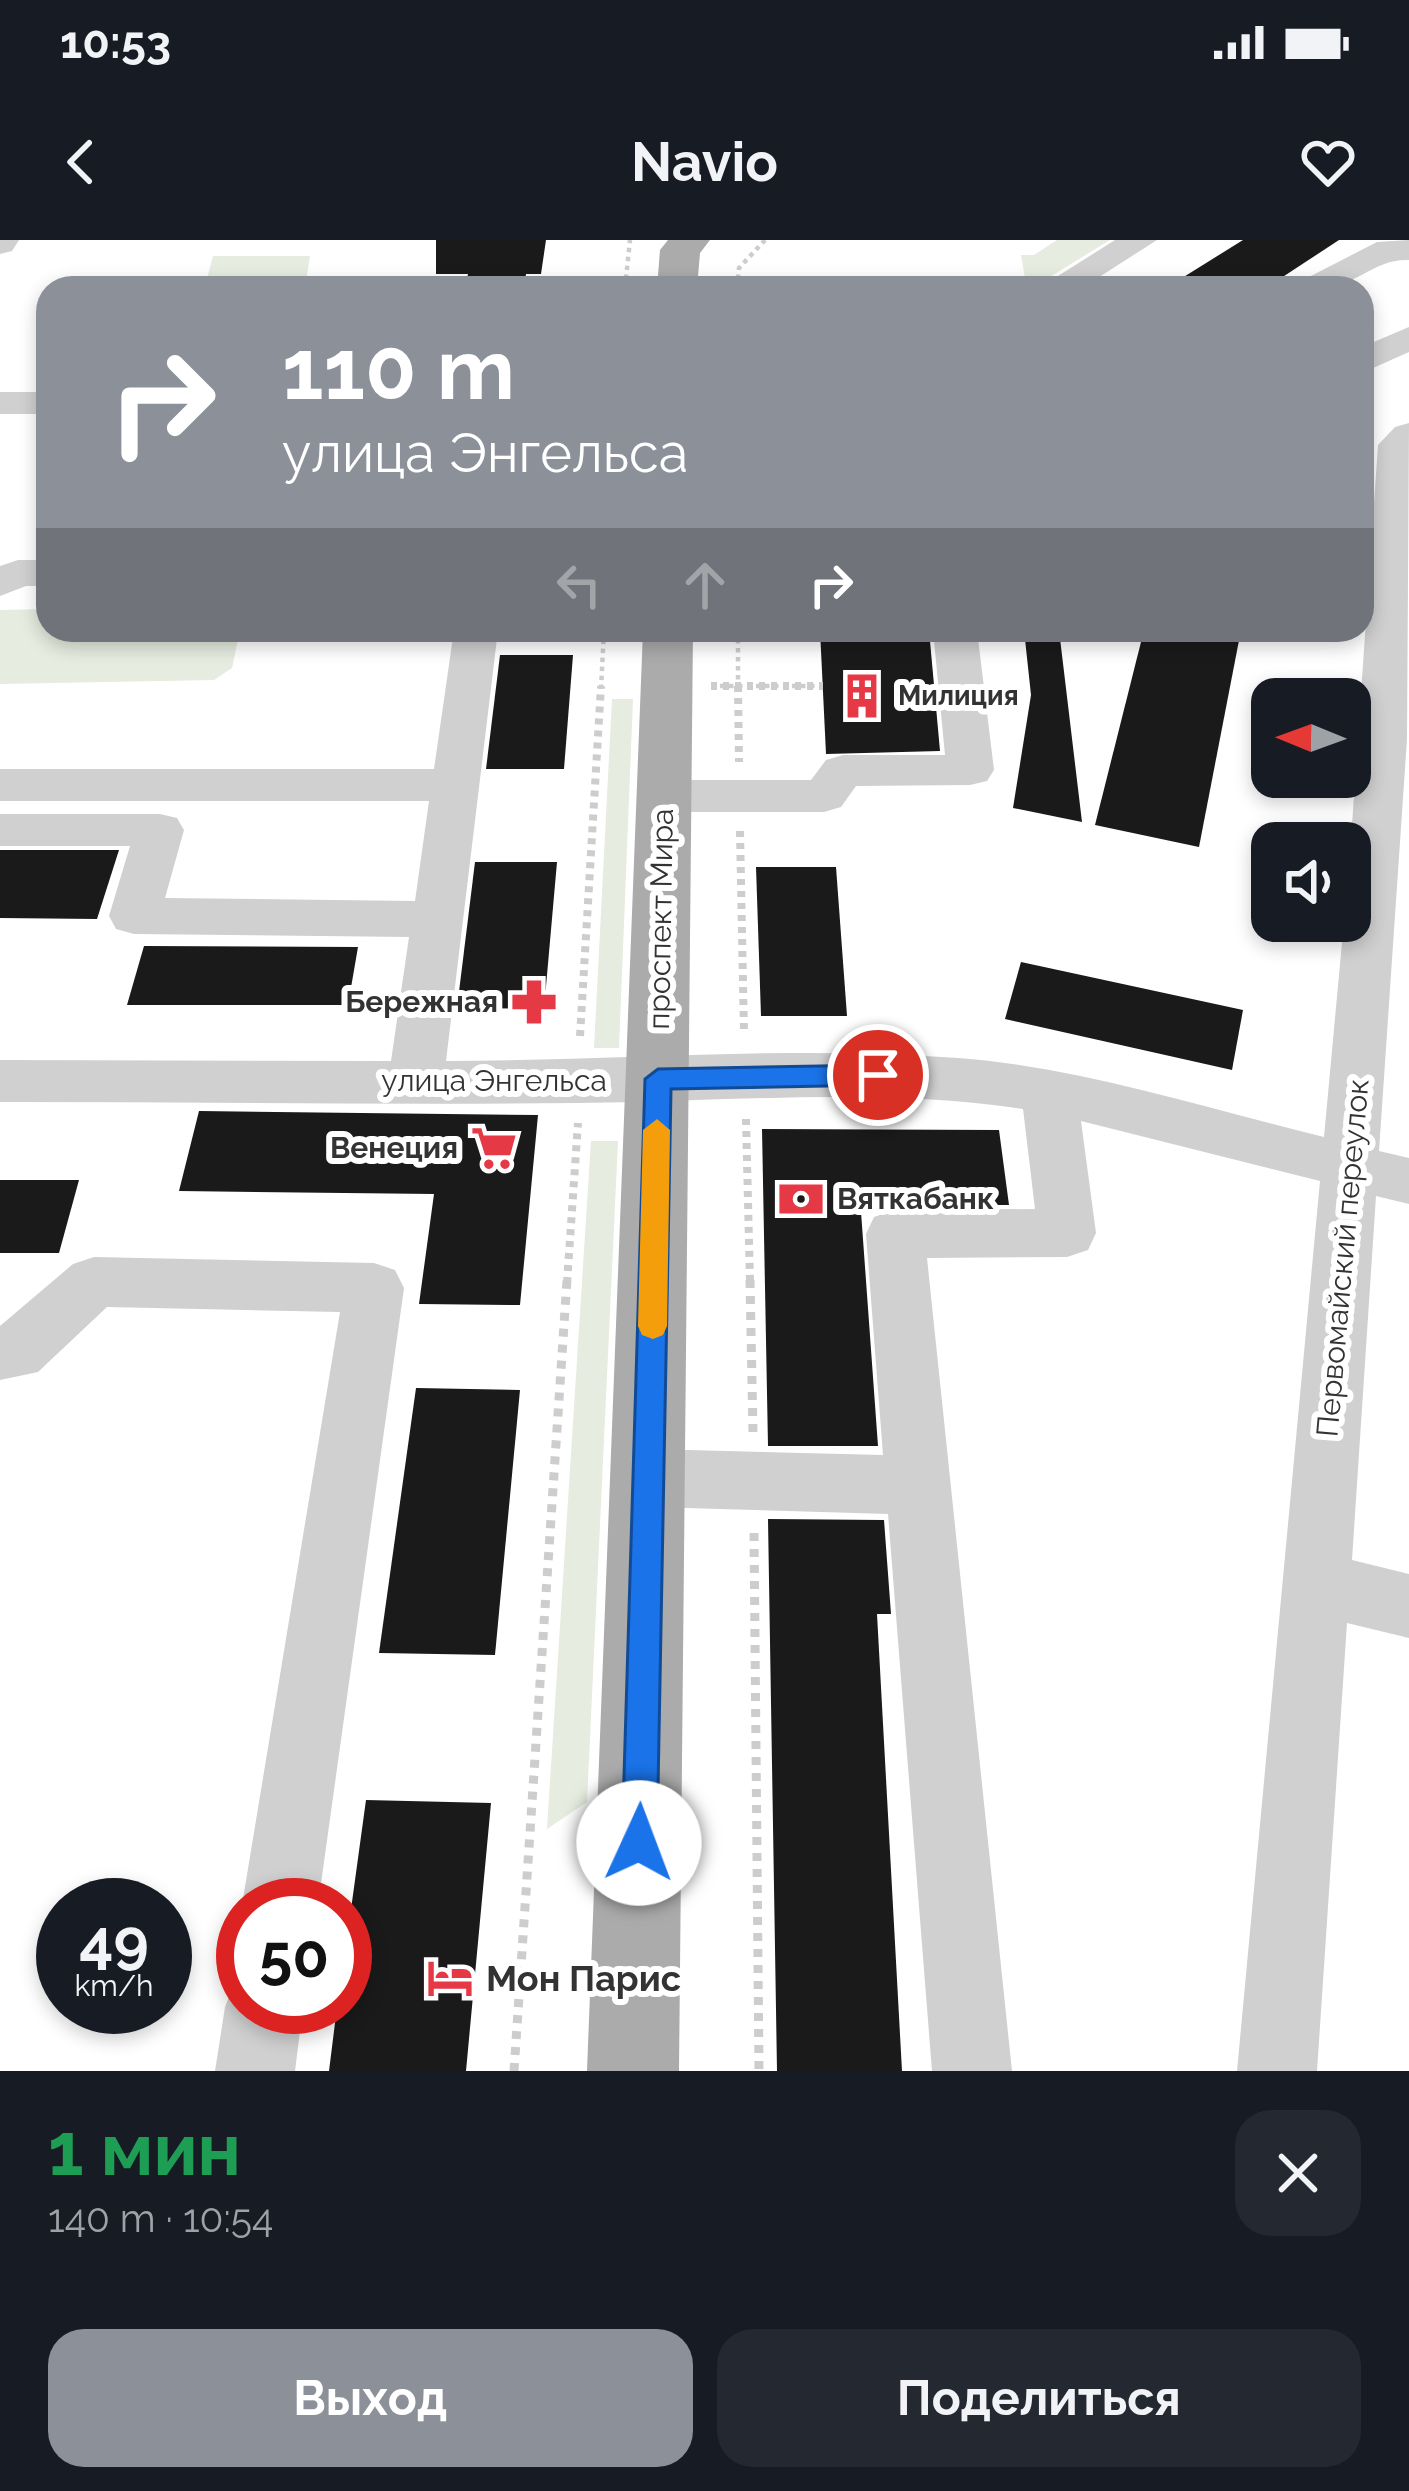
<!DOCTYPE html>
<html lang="ru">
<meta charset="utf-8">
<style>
:root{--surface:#171b24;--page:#242831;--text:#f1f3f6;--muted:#9ea1a6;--accent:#8c9099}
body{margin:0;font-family:Raleway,sans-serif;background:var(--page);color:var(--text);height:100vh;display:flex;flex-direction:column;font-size:45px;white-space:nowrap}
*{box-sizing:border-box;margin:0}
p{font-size:39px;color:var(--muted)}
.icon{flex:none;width:66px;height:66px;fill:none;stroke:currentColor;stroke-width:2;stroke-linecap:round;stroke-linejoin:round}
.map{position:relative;height:1831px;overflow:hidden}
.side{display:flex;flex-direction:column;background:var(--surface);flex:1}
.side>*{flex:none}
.guide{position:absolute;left:36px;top:36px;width:1338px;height:366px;border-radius:36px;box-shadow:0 6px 18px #0003;background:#8c9099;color:#fff;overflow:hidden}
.needle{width:78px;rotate:271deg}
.controls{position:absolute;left:1251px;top:438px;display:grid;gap:24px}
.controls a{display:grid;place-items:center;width:120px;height:120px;border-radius:24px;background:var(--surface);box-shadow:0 6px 18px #0003;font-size:60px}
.speed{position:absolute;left:36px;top:1638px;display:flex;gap:24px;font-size:60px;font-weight:700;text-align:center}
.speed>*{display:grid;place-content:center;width:156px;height:156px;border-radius:50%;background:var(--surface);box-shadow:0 6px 18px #0003;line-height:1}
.speed small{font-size:30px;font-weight:400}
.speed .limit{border:18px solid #d22;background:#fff;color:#111}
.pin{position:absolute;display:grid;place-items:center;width:102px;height:102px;color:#fff;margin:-51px;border:6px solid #fff;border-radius:50%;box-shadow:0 3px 12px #0007}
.me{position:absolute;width:132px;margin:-66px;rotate:2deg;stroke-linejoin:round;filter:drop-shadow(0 0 9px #0008)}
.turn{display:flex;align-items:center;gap:42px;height:252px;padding:0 48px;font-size:54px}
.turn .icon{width:156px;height:156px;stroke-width:2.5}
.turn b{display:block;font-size:84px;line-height:102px}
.lanes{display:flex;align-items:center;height:114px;padding:0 48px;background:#0003;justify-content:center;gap:60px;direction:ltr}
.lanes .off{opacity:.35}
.round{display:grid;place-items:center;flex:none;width:126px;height:126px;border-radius:36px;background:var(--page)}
.headline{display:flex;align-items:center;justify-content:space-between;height:204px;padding:0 48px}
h1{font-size:72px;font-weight:700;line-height:90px;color:#1e9e55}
.action{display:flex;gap:24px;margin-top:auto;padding:24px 48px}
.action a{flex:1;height:138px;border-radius:36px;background:var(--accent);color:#fff;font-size:48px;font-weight:700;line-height:138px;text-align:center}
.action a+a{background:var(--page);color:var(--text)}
.status{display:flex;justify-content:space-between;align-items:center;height:84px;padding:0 60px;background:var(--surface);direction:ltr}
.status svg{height:33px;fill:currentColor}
header{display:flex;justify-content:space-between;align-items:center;height:156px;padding:0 48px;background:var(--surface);font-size:54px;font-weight:700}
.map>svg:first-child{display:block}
.green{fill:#e6ecdf}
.building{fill:#1a1a1a}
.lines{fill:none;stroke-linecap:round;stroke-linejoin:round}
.path-far2{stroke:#cdcdcd;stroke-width:4.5;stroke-dasharray:4.5 4.5;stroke-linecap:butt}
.path-far1{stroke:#cdcdcd;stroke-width:8;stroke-dasharray:6 6;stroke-linecap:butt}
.path{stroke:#cdcdcd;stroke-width:9;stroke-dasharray:8 8;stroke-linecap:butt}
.minor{fill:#d0d0d0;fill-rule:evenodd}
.major{fill:#ababab;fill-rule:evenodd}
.route{fill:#1a73e8;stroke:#114b97;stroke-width:3}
.slow{fill:#f59e0b}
.labels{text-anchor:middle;stroke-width:12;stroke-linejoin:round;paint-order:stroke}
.far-poi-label{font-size:27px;font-weight:bold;fill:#333;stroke:#fff;text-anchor:start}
.street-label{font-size:30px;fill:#333;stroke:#fff}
.poi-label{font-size:30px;font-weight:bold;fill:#333;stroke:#fff;text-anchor:end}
.near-poi-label{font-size:36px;font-weight:bold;fill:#333;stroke:#fff;text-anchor:start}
</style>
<div class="status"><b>10:53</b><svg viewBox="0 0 49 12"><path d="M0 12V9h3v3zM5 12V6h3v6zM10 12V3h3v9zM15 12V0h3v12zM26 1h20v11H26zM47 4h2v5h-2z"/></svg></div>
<header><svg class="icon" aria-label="back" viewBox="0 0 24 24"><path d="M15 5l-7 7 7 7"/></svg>Navio<svg class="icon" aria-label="heart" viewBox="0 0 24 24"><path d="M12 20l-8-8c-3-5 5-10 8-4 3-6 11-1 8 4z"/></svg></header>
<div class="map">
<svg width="1409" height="1831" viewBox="0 0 1409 1831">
<rect width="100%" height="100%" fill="#fff"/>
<g class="green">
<path d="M 1057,0 L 1110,0 L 1048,38 L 1025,38 L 1021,15 L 1034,15 Z"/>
<path d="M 213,16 L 310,16 L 305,47 L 205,46 Z"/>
<path d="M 48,369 L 48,390 L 240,390 L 232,428 L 214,440 L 0,444 L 0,370 Z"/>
<path d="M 612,459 L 633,459 L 619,808 L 594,808 Z"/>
<path d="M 591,901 L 618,901 L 587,1562 L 547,1589 Z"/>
</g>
<g class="building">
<path d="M 436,0 L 546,0 L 541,34 L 526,34 L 524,48 L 465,48 L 468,34 L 436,34 Z"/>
<path d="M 1243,0 L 1339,0 L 1266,48 L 1166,48 Z"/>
<path d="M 820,390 L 929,390 L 940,511 L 826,514 Z"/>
<path d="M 1024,390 L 1059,390 L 1082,582 L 1013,568 L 1031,455 Z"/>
<path d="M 1144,390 L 1241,390 L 1199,607 L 1095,585 Z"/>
<path d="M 500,415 L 573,415 L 564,529 L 486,529 Z"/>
<path d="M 0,610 L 119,610 L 97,679 L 0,678 Z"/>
<path d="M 475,622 L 557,622 L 544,769 L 457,768 Z"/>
<path d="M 756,627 L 836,627 L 847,776 L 761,776 Z"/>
<path d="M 144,706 L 358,707 L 348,765 L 127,765 Z"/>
<path d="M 1021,722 L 1243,770 L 1232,830 L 1005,779 Z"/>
<path d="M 199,871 L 538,875 L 520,1065 L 419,1064 L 434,954 L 179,951 Z"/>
<path d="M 762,889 L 999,890 L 1009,965 L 956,965 L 955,958 L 860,958 L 878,1206 L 768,1206 Z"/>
<path d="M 0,940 L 79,940 L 59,1013 L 0,1013 Z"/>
<path d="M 416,1148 L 520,1150 L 495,1415 L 379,1413 Z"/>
<path d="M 768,1279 L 884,1280 L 891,1374 L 877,1374 L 902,1831 L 777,1831 Z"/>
<path d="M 366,1560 L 491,1563 L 466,1831 L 329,1831 L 337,1767 L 345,1767 L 345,1713 Z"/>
</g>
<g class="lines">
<g class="path-far2">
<path d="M 715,41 L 738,41"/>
<path d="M 625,48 L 630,0"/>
<path d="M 737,48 L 739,28 L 765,0"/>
<path d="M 738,390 L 738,449"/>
<path d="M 711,446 L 823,446"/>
<path d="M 601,449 L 604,390"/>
</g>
<g class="path-far1">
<path d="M 711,446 L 823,446"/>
<path d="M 738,446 L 739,522"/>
<path d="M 740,591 L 744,792"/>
<path d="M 580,796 L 601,446"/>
<path d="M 746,879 L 750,1043"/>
<path d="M 567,1043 L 578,883"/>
</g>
<g class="path">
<path d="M 750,1040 L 753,1194"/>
<path d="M 754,1293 L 759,1831"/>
<path d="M 514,1831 L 567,1040"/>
</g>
<g class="minor">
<path d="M 0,0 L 19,0 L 12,11 L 0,14 Z"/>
<path d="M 1115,0 L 1157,0 L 1082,48 L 1039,48 Z"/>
<path d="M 1409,0 L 1409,20 C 1368,18 1351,58 1299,46 L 1305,39 L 1377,2 Z"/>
<path d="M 1409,87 L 1409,112 L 1362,133 L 1362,107 Z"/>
<rect x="0" y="152" width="48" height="22"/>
<path d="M 1409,183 L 1407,499 L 1379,911 L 1409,918 L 1409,964 L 1376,956 L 1352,1320 L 1409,1334 L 1409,1398 L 1347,1383 L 1317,1831 L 1237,1831 L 1320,941 L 1081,881 L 1096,993 L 1088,1010 L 1067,1017 L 927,1018 L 1012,1831 L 932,1831 L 888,1274 L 650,1267 L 627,1259 L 617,1238 L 627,1217 L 650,1209 L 883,1215 L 866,994 L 874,977 L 895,970 L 1035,969 L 1023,869 C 875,847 725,862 576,863 C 384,865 192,862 0,862 L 0,820 L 391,821 L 409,697 L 134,694 L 116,689 L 109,676 L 130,606 L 0,606 L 0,574 L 160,574 L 177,578 L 184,590 L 165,658 L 415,661 L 429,561 L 0,561 L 0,529 L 434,529 L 454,390 L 498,390 L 446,821 C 616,821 788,805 958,818 C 1081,827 1204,868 1324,897 L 1344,681 L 1350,681 L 1350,614 L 1378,205 L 1395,187 Z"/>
<path d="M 18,320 L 48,320 L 48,346 L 26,346 L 0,356 L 0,326 Z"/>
<path d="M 933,390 L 977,390 L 994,530 L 987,541 L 970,545 L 856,546 L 841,567 L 824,572 L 664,572 L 647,567 L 640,556 L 647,545 L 664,540 L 811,540 L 826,520 L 843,515 L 945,515 Z"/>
<path d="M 94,1017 L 374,1023 L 395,1030 L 404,1048 L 318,1665 L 242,1665 L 340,1072 L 107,1067 L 38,1132 L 0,1140 L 0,1086 L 73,1024 Z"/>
<path d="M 243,1737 L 243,1767 L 303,1767 L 295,1831 L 215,1831 L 225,1767 L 236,1739 Z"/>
</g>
<g class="major">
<path d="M 668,0 L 710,0 L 700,13 L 697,48 L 657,48 L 660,10 Z"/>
<path d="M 643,390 L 693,390 L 679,1831 L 587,1831 Z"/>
</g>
</g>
<path class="route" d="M 878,825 L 891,835 L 878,845 L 671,849 L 657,1603 L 652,1615 L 639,1621 L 627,1615 L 622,1603 L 645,839 L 658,829 Z"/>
<path class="slow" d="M 657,879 L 670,890 L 667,1086 L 663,1095 L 653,1099 L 642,1095 L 638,1086 L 643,890 Z"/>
<defs>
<g id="building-bare" transform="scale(3.6)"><path d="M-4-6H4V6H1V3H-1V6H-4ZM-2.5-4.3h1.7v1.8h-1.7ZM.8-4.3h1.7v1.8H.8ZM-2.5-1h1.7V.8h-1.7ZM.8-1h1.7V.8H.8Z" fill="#e63946" stroke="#fff" stroke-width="2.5" paint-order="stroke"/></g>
<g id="pharmacy-bare" transform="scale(3.6)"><path d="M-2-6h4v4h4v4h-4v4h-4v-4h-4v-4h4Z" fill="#e63946" stroke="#fff" stroke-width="2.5" paint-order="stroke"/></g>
<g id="supermarket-bare" transform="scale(3.6)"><path d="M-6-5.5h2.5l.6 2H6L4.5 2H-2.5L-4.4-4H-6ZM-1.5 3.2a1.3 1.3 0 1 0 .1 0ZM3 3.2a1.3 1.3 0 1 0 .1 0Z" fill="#e63946" stroke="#fff" stroke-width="2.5" paint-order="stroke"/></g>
<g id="bank-bare" transform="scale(3.6)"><path d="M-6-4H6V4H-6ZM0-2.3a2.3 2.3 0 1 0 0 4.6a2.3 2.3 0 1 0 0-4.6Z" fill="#e63946" stroke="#fff" stroke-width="2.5" paint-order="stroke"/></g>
<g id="hotel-bare" transform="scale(3.6)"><path d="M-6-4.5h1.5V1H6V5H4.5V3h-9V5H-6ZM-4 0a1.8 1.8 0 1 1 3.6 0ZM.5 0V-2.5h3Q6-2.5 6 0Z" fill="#e63946" stroke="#fff" stroke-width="2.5" paint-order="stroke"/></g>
</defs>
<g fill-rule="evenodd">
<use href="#building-bare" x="862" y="456"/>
<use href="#pharmacy-bare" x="534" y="762"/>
<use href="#supermarket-bare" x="494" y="908"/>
<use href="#bank-bare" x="801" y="959"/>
<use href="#hotel-bare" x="450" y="1738"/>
</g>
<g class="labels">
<g class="far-poi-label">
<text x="898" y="465">Милиция</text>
</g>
<g class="street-label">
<text transform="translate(661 679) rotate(-89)" y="10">проспект Мира</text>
<text x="494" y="851">улица Энгельса</text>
<text transform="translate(1343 1018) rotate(-85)" y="10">Первомайский переулок</text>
</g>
<g class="poi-label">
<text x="498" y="772">Бережная</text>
<text x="458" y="918">Венеция</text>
<text x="837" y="969" text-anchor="start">Вяткабанк</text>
</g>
<g class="near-poi-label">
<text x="486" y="1751">Мон Парис</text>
</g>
</g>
</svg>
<div class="controls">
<a><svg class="needle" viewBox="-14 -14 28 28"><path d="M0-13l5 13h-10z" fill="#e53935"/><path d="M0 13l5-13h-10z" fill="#9ea1a6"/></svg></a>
<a><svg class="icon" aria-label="sound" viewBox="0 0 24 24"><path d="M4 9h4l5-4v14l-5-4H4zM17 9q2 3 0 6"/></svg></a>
</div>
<div class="speed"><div>49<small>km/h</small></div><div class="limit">50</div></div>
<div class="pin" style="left:878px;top:835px;background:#d93025"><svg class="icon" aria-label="arrive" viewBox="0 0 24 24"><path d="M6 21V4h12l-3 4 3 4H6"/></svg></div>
<svg class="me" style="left:639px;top:1603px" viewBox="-20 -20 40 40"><circle r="19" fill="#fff"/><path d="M0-13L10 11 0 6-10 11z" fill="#1a73e8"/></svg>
<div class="guide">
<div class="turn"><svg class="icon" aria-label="right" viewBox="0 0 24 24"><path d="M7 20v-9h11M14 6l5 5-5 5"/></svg><div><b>110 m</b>улица Энгельса</div></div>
<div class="lanes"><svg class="icon off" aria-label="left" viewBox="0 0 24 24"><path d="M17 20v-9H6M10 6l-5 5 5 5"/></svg><svg class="icon off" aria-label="ahead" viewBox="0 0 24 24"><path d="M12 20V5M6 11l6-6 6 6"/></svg><svg class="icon" aria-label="right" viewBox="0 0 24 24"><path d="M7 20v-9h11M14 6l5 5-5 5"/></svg></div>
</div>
</div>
<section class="side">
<div class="headline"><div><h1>1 мин</h1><p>140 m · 10:54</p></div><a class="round"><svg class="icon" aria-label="close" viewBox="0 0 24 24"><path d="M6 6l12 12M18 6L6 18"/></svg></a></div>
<div class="action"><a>Выход</a><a>Поделиться</a></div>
</section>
